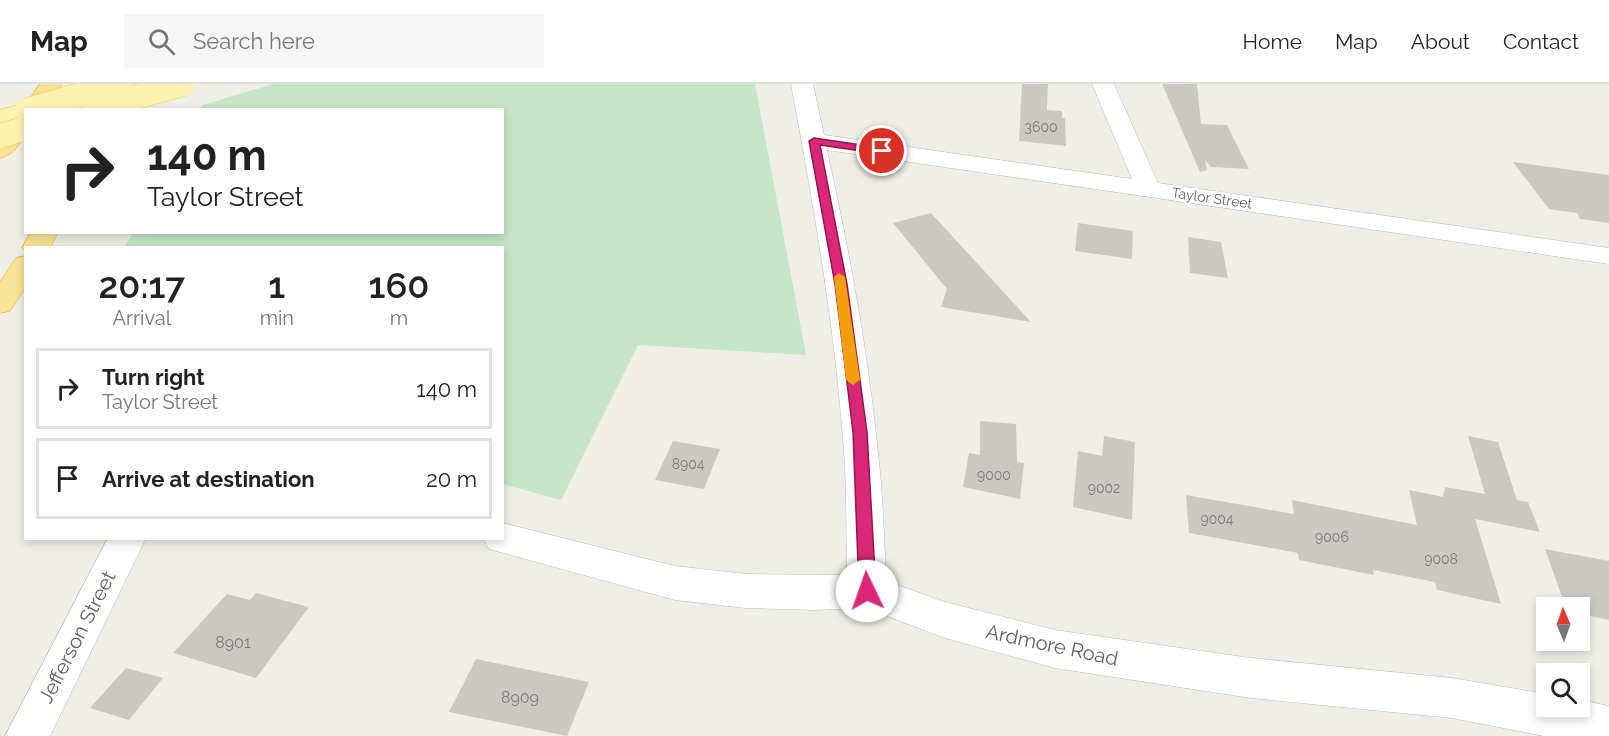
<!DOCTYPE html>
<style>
:root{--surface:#fff;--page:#f6f6f6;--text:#222;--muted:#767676;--line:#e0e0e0}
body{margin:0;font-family:Raleway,sans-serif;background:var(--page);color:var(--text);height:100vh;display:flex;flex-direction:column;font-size:22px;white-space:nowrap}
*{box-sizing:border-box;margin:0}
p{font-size:20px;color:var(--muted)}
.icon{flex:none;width:33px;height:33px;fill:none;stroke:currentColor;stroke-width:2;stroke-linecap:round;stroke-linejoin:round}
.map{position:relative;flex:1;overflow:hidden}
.drawer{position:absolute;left:24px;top:162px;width:480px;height:294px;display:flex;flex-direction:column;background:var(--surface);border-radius:0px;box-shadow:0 3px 9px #0003}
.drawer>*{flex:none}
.banner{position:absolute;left:24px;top:24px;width:480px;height:126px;border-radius:0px;box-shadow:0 3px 9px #0003;background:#fff;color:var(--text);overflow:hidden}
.needle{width:39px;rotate:358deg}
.tools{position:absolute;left:1536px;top:513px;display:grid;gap:12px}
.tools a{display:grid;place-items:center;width:54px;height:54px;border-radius:0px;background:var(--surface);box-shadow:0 3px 9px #0003;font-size:30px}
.pin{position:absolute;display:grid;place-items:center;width:51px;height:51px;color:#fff;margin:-26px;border:3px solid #fff;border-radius:50%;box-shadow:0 2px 6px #0007}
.me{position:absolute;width:66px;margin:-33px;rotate:357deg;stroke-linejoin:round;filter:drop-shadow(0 0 4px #0008)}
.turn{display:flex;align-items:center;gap:21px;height:126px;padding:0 24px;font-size:27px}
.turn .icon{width:78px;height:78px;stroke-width:2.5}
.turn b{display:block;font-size:42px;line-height:51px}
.eta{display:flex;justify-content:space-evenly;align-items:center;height:102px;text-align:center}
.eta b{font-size:36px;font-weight:600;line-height:42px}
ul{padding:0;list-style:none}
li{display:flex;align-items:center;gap:18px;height:81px;margin:0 12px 9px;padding:0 12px;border:3px solid var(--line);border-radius:0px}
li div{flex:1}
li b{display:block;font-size:22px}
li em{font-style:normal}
header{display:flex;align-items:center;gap:36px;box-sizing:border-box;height:84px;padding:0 30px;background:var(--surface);border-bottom:2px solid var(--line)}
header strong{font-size:28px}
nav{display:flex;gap:33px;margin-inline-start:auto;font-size:21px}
.search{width:420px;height:54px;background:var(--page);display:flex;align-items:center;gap:15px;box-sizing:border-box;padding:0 21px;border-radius:0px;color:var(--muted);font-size:22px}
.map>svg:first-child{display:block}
.green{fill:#c4e5c6}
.building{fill:#cbc8c4}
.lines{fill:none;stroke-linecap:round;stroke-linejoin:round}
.minor-casing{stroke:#b7b8bc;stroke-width:1}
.major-casing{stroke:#ebca64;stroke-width:1}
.highway-casing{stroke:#eaad0b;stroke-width:1}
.minor{fill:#fff;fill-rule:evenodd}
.major{fill:#fbf2b0;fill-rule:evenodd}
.highway{fill:#f8e295;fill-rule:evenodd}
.major-bridge-casing{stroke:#ebca64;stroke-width:25;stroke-linecap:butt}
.major-bridge{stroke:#fbf2b0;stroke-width:24}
.route{fill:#db2777;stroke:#8e194d;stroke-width:1.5}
.slow{fill:#f59e0b}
.labels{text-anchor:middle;stroke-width:5;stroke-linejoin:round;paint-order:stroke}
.number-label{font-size:14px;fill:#797b7e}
.far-street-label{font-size:14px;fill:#5e6166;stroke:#fff}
.near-number-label{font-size:16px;fill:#797b7e}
.near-street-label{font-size:20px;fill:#5e6166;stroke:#fff}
</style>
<header>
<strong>Map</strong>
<div class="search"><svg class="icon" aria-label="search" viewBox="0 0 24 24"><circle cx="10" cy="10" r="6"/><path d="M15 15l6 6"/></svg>Search here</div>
<nav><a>Home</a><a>Map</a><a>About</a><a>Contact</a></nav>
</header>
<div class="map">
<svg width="1609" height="652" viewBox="0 0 1609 652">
<rect width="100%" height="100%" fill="#efeee6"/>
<path class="green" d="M 273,0 L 755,0 L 806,271 L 638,261 L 561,416 L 503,400 L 502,164 L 125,163 L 133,148 L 502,148 L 502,26 L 200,25 L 203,21 Z"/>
<g class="building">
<path d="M 1022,0 L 1048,0 L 1047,26 L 1062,27 L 1062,34 L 1065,34 L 1066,62 L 1019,57 Z"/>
<path d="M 1162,0 L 1197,0 L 1201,40 L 1227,41 L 1249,85 L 1211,83 L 1205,76 L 1207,86 L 1200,88 Z"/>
<path d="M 1513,78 L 1609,91 L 1609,139 L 1580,135 L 1577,129 L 1549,125 Z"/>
<path d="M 931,129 L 1031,238 L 941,223 L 947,205 L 893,139 Z"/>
<path d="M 1078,139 L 1133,147 L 1132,175 L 1075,167 Z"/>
<path d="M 1188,153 L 1221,158 L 1228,194 L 1190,189 Z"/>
<path d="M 980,337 L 1016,340 L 1017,378 L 1024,379 L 1020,415 L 963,403 L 969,369 L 980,371 Z"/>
<path d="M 1104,352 L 1135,358 L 1132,436 L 1073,423 L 1078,367 L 1102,372 Z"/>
<path d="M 1468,352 L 1498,358 L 1517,416 L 1528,418 L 1540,448 L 1475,435 L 1501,520 L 1437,506 L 1435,498 L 1373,486 L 1374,491 L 1299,476 L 1298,469 L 1189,449 L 1186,411 L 1294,430 L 1292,416 L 1417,441 L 1409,406 L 1443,413 L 1445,403 L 1485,410 Z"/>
<path d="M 673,357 L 720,365 L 704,405 L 655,396 Z"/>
<path d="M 1545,465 L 1609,477 L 1609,536 L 1580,530 L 1580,524 L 1566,524 Z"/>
<path d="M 256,509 L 309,523 L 256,594 L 173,569 L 227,510 L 250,516 Z"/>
<path d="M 476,575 L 589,598 L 567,652 L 449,628 Z"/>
<path d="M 126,584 L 163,594 L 129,636 L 90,624 Z"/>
</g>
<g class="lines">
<g class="minor-casing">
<g id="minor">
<path d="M 791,0 L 813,0 L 824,51 L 1132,95 L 1092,0 L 1114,0 L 1158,99 L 1609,164 L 1609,180 L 827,66 C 849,166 868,267 878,369 C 883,411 884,454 886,497 L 945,518 L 1055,546 L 1251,574 L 1452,594 L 1546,610 L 1546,622 L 1580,622 L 1580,616 L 1609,622 L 1609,652 L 1544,652 L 1452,634 L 1251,614 L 1055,584 L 945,554 L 866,524 L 815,526 L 746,524 L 675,516 L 489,465 L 483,454 L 502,454 L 502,439 L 675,482 L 746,490 L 847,491 C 846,450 847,408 844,367 C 835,244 814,122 791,0 Z"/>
<path d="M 108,454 L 146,454 L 50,652 L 5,652 Z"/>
</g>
</g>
<g class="major-casing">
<path id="major" d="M 26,19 L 34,21 L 37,26 L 26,26 L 26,33 L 0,40 L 0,26 Z"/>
</g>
<g class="highway-casing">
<g id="highway">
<path d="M 40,0 L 62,0 L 43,26 L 26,26 C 26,45 22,69 0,74 L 0,51 L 21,28 Z"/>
<path d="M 31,148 L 58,148 L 50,164 L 26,164 L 26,168 L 22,164 Z"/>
<path d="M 26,172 L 26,203 L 10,227 L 0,229 L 0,198 L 16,174 Z"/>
</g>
</g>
<use href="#minor" class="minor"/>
<use href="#major" class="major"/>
<use href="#highway" class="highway"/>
<g class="major-bridge-casing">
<g id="major-bridge">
<path d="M 97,24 L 183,0"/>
<path d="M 27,26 L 119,0"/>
<path d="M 0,52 L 26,44"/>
</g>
</g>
<use href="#major-bridge" class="major-bridge"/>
</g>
<path class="route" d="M 814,54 L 882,64 L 887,67 L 882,70 L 820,61 L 847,200 L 867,348 L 876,507 L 873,512 L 867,514 L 862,512 L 859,507 L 853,348 L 835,200 L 809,57 Z"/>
<path class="slow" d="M 839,189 L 845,193 L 860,296 L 853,301 L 846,296 L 834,193 Z"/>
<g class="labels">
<g class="number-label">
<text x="1041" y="48">3600</text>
<text x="688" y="385">8904</text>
<text x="994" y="396">9000</text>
<text x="1104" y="409">9002</text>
<text x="1217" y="440">9004</text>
<text x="1332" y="458">9006</text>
<text x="1441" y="480">9008</text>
</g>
<g class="far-street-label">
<text transform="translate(1212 114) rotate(8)" y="5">Taylor Street</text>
</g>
<g class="near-number-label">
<text x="233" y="564">8901</text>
<text x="520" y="619">8909</text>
</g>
<g class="near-street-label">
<text transform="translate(77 553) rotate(-63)" y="7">Jefferson Street</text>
<text transform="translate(1052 561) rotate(12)" y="7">Ardmore Road</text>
</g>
</g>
</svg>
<div class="tools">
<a><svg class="needle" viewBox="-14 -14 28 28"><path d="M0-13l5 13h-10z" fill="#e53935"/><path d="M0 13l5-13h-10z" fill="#767676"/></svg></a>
<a><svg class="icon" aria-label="search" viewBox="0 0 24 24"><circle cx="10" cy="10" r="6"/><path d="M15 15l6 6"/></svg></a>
</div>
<div class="pin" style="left:882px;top:67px;background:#d93025"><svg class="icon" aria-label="arrive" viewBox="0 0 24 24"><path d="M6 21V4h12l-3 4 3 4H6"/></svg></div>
<svg class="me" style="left:867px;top:507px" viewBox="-20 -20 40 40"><circle r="19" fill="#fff"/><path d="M0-13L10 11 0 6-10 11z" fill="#db2777"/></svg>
<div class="banner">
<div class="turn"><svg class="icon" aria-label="right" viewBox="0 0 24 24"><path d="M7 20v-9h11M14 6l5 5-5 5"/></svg><div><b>140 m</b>Taylor Street</div></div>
</div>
<section class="drawer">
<div class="eta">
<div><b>20:17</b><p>Arrival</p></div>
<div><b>1</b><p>min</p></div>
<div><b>160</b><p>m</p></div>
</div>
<ul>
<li><svg class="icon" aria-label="right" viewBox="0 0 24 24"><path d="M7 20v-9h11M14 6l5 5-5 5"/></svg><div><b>Turn right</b><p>Taylor Street</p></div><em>140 m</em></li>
<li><svg class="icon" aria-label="arrive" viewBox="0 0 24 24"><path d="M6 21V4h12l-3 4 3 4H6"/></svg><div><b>Arrive at destination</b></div><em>20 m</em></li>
</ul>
</section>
</div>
